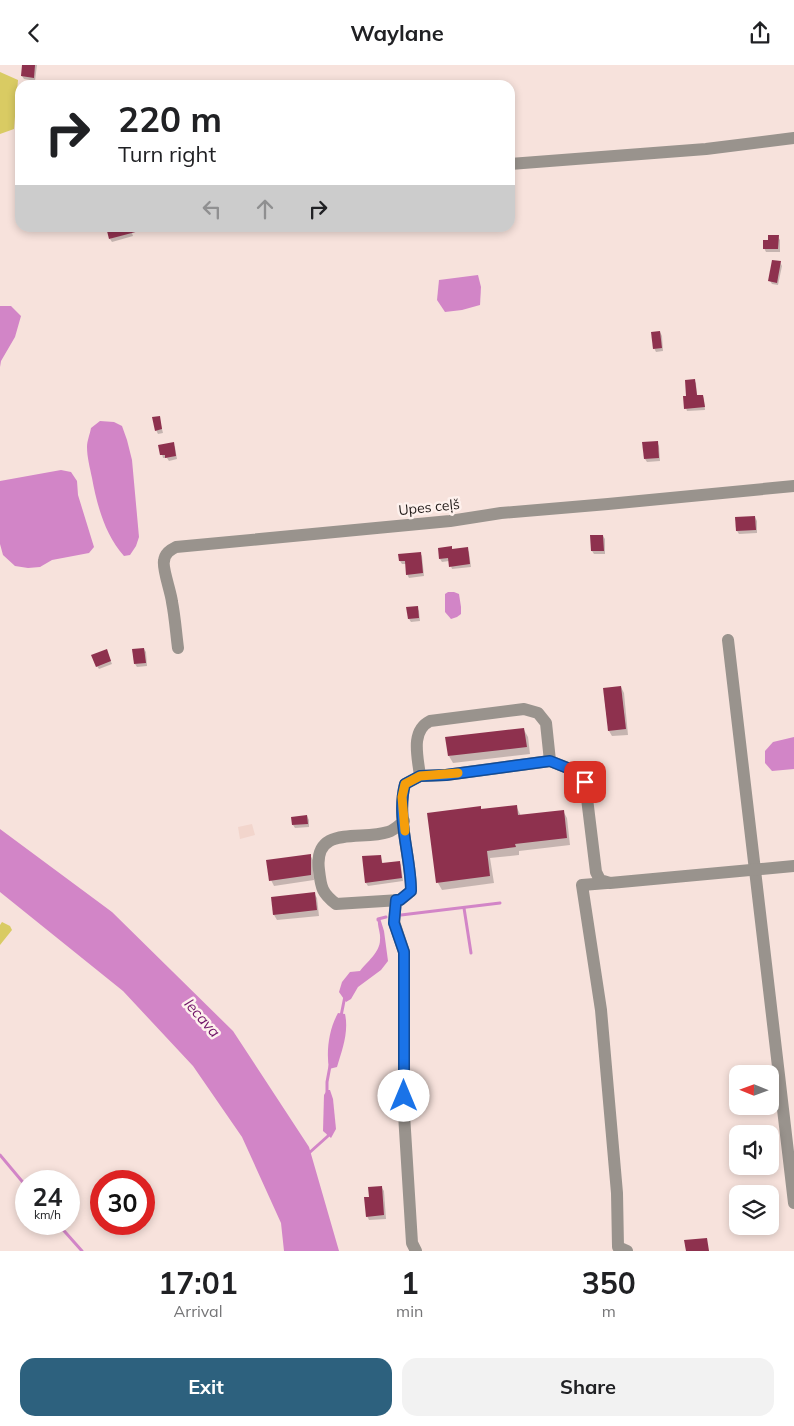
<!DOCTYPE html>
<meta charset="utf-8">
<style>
:root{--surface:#fff;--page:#f2f2f2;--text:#202124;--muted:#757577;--accent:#2d617e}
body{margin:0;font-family:Mulish,sans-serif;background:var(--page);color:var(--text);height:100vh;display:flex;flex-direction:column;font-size:19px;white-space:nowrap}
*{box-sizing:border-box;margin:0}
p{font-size:16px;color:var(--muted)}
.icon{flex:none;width:28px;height:28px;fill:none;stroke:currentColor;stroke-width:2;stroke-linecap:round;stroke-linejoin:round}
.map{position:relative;height:1186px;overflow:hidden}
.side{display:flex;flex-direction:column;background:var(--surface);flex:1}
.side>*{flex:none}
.hud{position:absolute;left:15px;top:15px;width:500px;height:152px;border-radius:15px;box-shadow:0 2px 8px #0003;background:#fff;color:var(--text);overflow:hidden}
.needle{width:32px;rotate:271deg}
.buttons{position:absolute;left:729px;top:1000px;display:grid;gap:10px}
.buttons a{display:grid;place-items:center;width:50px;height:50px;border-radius:10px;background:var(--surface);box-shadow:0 2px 8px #0003;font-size:25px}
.speed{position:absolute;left:15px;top:1105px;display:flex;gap:10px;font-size:25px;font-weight:700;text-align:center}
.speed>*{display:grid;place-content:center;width:65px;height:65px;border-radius:50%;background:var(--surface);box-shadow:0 2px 8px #0003;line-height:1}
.speed small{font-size:12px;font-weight:400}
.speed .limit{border:8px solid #d22;background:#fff;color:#111}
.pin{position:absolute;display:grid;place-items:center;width:42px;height:42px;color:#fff;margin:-21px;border-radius:10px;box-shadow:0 2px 8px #0006}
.me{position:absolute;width:55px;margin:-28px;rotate:0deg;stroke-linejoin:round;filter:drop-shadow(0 0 4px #0008)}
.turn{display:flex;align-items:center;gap:18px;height:105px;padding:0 20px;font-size:22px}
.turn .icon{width:65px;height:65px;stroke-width:2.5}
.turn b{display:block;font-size:35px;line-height:42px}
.lanes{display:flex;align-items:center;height:48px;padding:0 20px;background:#0003;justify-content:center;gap:25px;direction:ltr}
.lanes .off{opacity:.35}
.eta{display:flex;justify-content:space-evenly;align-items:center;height:85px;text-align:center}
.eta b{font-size:30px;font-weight:700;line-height:35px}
.button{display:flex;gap:10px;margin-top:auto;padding:10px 20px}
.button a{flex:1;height:58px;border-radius:15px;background:var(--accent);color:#fff;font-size:20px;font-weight:700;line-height:58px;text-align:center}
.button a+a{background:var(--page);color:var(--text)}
header{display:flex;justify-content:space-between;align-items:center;height:65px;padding:0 20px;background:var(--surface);font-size:22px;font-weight:700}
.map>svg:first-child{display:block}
.built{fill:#f2d5cc}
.green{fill:#d9cb63}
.water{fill:#d285c7}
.shadow{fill:#0003}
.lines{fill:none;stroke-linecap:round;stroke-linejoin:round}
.stream{stroke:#d285c7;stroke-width:3}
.building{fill:#8e314e}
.minor{stroke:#99938d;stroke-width:12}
.route-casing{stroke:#114b97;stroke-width:12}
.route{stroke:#1a73e8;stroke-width:9}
.slow{stroke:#f59e0b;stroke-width:9}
.labels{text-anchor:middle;stroke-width:5;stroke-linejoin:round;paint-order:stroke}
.street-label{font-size:14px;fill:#211a18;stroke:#fef1ed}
.water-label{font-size:15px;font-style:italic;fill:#6f1167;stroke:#fef1ed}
</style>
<header><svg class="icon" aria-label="back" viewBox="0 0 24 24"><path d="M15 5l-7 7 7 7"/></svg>Waylane<svg class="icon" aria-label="share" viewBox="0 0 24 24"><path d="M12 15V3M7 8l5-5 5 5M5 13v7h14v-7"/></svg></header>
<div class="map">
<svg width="794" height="1186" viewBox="0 0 794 1186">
<rect width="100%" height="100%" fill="#f7e2dc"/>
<path class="built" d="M 252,759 L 255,770 L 240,774 L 238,762 Z"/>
<g class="green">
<path d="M 0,7 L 18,15 L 14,64 L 0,69 Z"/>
<path d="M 2,857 L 10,861 L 12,865 L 0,880 L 0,860 Z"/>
</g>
<g class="water">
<path d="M 478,210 L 481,222 L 480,240 L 462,245 L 445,247 L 437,235 L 439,215 Z"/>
<path d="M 0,241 L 11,241 L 21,251 L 15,272 L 1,296 L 0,302 Z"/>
<path d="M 100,356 L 114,357 L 122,361 L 127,375 L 132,395 L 139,472 L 136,481 L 130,490 L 124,491 C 105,470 97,440 92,413 C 90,403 87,392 87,382 C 87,376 90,369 91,363 Z"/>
<path d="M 61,405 L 71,407 L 77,416 L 78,430 L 94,482 L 89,488 L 52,495 L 40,502 L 28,503 L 15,501 L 3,490 L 0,479 L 0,416 Z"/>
<path d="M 448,527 L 454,527 L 459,529 L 461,542 L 461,549 L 457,552 L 451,554 L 445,547 L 445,529 Z"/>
<path d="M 794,672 L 794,704 L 772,706 L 765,698 L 765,686 L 773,677 Z"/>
<path d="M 0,764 L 112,847 L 233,966 L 309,1082 L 339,1186 L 284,1186 L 281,1158 L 242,1072 L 193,1001 L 123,926 L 0,827 Z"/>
<path d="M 380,853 L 384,866 L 388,896 L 381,905 L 358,922 L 351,934 L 346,937 L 339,927 L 342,917 L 350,907 L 360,906 C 367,897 380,887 380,875 C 381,868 377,861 378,854 Z"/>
<path d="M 338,948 L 345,949 C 349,967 342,985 337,1002 L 329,1004 C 326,986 329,964 338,948 Z"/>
<path d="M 327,1025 L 330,1025 L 333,1034 L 336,1064 L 331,1073 L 323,1066 L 324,1030 Z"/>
</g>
<g class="shadow">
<path d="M 24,0 L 37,0 L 35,16 L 24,14 L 22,11 Z"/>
<path d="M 130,162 L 133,171 L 112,177 L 110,174 Z"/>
<path d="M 778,172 L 780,175 L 780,187 L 766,187 L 764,183 L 769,176 Z"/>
<path d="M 780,197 L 782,201 L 778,220 L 772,219 L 770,216 Z"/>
<path d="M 660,267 L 662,271 L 663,286 L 656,287 L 654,283 Z"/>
<path d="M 694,316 L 696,318 L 697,331 L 703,331 L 704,334 L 705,345 L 687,346 L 686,343 L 688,332 Z"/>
<path d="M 159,352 L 163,368 L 158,369 L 156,365 Z"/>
<path d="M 657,377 L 659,381 L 660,396 L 647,397 L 645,394 Z"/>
<path d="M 173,379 L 175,382 L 177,394 L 169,396 L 167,393 L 163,393 L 160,381 Z"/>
<path d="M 755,452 L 757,456 L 757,468 L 739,469 L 737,466 Z"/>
<path d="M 603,471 L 605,474 L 605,489 L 594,489 L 592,486 Z"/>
<path d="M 451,482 L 453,485 L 467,484 L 469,487 L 471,502 L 452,504 L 449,496 L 442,497 L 440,494 Z"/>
<path d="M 420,488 L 422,491 L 424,511 L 409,513 L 407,509 L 406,499 L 402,499 L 400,496 L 400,490 Z"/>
<path d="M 417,542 L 419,546 L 420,556 L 411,557 L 409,554 Z"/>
<path d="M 144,584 L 146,587 L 147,601 L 137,602 L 135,599 Z"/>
<path d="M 108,589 L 112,599 L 99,604 L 97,601 Z"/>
<path d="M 621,622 L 624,628 L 628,670 L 612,671 L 609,666 Z"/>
<path d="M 524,665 L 528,672 L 530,689 L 453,698 L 449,691 Z"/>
<path d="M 516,741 L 521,751 L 563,746 L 567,753 L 570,780 L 519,786 L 519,790 L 490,793 L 494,818 L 442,825 L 438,818 L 480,742 L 482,745 Z"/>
<path d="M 307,751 L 309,755 L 309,762 L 295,763 L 293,760 Z"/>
<path d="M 310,790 L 313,795 L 314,815 L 274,821 L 271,815 Z"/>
<path d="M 380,791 L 383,799 L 399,797 L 401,800 L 403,816 L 368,821 L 366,818 Z"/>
<path d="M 314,828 L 317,833 L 319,851 L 277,855 L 274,850 L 272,833 Z"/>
<path d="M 382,1123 L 384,1126 L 386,1154 L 369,1155 L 367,1151 L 370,1133 Z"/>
</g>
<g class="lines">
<g class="stream">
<path d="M 464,843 L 471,888"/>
<path d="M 401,850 L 500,838"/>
<path d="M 378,855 L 378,854 L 386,852"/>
<path d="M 341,951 L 345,931"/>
<path d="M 327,1027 L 327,1017 L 330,1001"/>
<path d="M 309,1088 L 328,1071 L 329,1068"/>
<path d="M 0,1090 L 26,1121"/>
<path d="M 58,1159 L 82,1186"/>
</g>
</g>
<g class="building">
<path d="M 22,0 L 35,0 L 34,13 L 21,11 Z"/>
<path d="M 106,162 L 142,162 L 143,165 L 109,174 Z"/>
<path d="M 768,170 L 779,170 L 778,184 L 763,184 L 763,175 L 768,175 Z"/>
<path d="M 772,195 L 781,196 L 777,218 L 768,216 Z"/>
<path d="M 660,266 L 662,283 L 653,284 L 651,267 Z"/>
<path d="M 695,314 L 697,330 L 703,330 L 705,342 L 684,344 L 683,331 L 686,331 L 685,315 Z"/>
<path d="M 160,351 L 162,364 L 155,366 L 152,352 Z"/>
<path d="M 658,376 L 659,393 L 644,394 L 642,377 Z"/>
<path d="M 174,377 L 176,391 L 165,393 L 165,390 L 160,390 L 158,380 Z"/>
<path d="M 755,451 L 756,465 L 736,466 L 735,452 Z"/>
<path d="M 590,470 L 603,470 L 604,486 L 591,486 Z"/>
<path d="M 452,481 L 452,484 L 468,482 L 470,499 L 449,502 L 448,493 L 439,494 L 438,483 Z"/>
<path d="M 421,487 L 423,508 L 406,510 L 405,496 L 399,496 L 398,489 Z"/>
<path d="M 418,541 L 419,553 L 408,554 L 406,542 Z"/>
<path d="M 144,583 L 146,598 L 134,599 L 132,584 Z"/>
<path d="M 107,584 L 111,596 L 96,602 L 91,590 Z"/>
<path d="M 621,621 L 626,664 L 608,666 L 603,623 Z"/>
<path d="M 524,663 L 527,682 L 448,691 L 445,672 Z"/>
<path d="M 517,740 L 518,750 L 564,745 L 567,773 L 515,779 L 516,782 L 487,786 L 490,811 L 436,818 L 427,748 L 481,741 L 481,744 Z"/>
<path d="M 307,750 L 308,759 L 292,760 L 291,752 Z"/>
<path d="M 311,789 L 311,810 L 269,816 L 266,795 Z"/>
<path d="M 381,790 L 382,798 L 400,796 L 402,813 L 365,818 L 362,791 Z"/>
<path d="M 315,827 L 317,845 L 273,850 L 271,832 Z"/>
<path d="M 382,1121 L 384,1150 L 366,1152 L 364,1132 L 369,1132 L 368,1122 Z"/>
<path d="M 707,1173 L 709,1186 L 686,1186 L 684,1175 Z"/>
</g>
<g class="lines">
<g class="minor">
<path d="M 510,99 L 706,84 L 794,73"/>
<path d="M 728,575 L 794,1138"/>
<path d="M 178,583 C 176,568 175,552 172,537 C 171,527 162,503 164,496 C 165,488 170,485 176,482 L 450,456 L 501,448 L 608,439 L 794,421"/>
<path d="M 420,711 C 418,693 410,666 430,656 L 524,644 L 538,648 L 546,658 L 550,696"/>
<path d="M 404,756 C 399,760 395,765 388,767 C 361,776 313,759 319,805 C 321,823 322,828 336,839 L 400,835 L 411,826 C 411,792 396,753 405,719 L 420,711 L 446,710 L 550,696 L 580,708 L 585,717 L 596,807 L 600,815 L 610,818 L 794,801"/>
<path d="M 607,818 L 582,820 L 601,945 L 617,1128 L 618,1182 L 627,1186"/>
<path d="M 396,835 L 394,857 L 404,887 L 404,1049 L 412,1178 L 416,1186"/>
</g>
</g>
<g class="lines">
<g class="route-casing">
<path id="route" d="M 404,1031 L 404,887 L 394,858 L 396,835 L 400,835 L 411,826 C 411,791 396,753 405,719 L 420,711 L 446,710 L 550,696 L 580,708 L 585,717"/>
</g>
<use href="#route" class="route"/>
<path class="slow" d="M 405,766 L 402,732 L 405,719 L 420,711 L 458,708"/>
</g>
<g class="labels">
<g class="street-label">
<text transform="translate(429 442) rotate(-6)" y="5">Upes ceļš</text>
</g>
<g class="water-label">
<text transform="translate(202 953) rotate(49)" y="5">Iecava</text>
</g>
</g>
</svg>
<div class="buttons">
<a><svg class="needle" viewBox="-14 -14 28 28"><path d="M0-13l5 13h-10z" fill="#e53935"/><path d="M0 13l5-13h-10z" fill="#757577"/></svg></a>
<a><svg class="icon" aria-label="sound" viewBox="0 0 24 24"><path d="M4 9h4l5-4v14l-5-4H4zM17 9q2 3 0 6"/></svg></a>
<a><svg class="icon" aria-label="layers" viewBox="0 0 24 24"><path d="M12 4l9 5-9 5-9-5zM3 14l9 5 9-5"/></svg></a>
</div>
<div class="speed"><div>24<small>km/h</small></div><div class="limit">30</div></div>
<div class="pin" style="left:585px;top:717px;background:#d93025"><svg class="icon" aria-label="arrive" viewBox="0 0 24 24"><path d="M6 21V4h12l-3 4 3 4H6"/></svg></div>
<svg class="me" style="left:404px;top:1031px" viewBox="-20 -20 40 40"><circle r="19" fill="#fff"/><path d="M0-13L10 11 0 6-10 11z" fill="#1a73e8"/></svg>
<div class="hud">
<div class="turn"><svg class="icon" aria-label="right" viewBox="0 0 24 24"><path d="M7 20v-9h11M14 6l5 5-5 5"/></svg><div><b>220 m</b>Turn right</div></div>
<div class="lanes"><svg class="icon off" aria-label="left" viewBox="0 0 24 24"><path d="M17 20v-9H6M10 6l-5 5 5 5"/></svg><svg class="icon off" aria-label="ahead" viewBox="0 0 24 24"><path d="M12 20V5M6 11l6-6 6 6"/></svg><svg class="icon" aria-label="right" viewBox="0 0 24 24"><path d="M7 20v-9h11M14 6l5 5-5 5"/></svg></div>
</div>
</div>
<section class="side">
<div class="eta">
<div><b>17:01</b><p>Arrival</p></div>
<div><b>1</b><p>min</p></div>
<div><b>350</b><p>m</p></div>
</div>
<div class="button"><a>Exit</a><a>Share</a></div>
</section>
